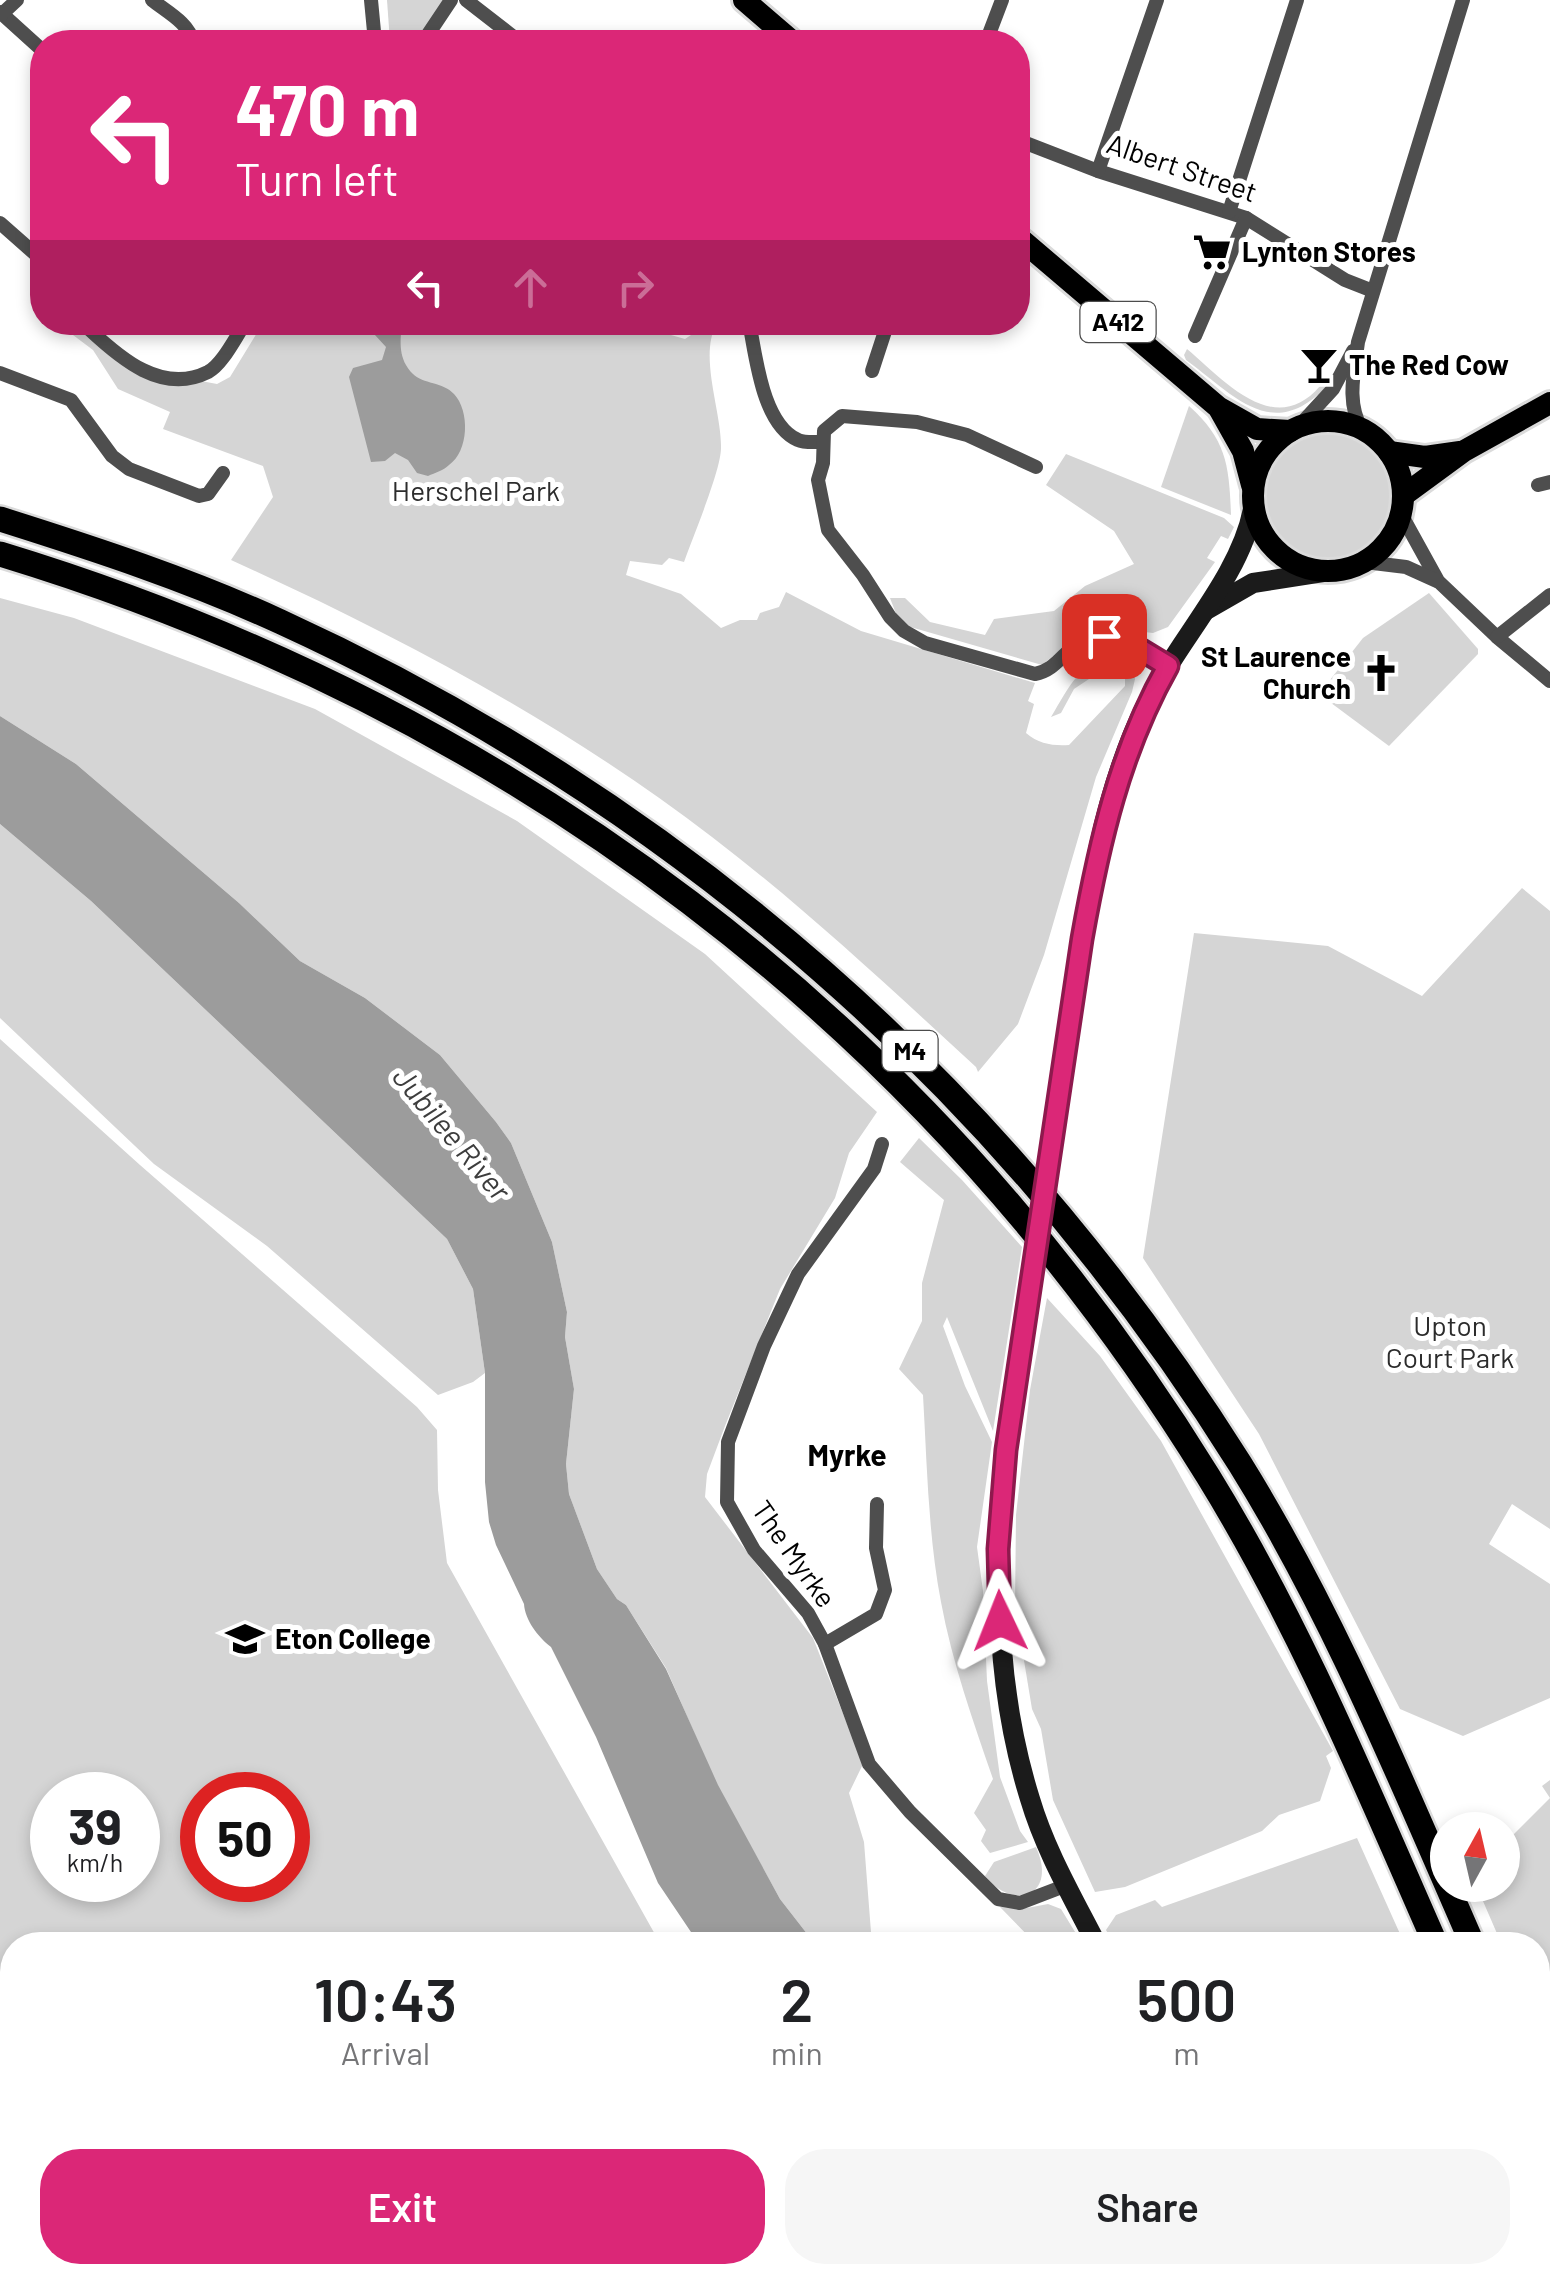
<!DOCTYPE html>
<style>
:root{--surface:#fff;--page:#f6f6f6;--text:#202124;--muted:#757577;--accent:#db2777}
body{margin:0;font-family:Barlow,sans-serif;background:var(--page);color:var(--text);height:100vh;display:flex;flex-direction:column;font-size:38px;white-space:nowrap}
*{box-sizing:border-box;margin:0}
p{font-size:32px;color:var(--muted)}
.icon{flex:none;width:55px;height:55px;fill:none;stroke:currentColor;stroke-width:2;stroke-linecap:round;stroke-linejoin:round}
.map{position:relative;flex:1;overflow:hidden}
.drawer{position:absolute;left:0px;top:1932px;width:1550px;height:352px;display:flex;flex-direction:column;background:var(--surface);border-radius:40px 40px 0 0;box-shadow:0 5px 15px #0003}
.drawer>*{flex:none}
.banner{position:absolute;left:30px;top:30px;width:1000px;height:305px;border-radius:40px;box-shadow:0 5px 15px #0003;background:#db2777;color:#fff;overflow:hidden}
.needle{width:65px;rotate:8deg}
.fabs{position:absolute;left:1430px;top:1812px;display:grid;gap:20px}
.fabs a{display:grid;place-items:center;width:90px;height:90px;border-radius:50%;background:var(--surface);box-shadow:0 5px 15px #0003;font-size:50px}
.speed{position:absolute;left:30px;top:1772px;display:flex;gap:20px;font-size:50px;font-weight:700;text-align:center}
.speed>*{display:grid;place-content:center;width:130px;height:130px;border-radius:50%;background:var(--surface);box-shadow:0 5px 15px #0003;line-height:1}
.speed small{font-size:25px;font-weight:400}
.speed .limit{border:15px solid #d22;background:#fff;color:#111}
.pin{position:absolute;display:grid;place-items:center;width:85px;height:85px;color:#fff;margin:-42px;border-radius:20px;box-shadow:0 5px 15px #0006}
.me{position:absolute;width:110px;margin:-55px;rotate:358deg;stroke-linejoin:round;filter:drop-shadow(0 0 8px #0008)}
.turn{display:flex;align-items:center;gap:35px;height:210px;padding:0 40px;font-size:45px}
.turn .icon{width:130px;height:130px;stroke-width:2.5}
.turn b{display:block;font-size:70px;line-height:85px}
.lanes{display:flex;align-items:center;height:95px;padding:0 40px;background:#0003;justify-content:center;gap:50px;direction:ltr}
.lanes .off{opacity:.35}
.eta{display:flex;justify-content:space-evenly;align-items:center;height:170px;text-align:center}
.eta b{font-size:60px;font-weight:600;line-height:70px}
.cta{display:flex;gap:20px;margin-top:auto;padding:20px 40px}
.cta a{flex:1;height:115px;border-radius:40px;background:var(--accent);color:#fff;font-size:40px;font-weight:600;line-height:115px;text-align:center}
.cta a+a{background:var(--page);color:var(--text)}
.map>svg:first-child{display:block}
.green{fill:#d5d5d5;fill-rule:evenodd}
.water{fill:#9c9c9c}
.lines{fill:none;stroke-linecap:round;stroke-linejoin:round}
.primary-casing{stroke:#dbdbdb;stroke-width:28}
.highway-casing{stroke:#dbdbdb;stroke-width:30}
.street{stroke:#4e4e4e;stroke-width:14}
.secondary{stroke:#1b1b1b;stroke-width:20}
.primary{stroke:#000;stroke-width:22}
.highway{stroke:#000;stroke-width:25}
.secondary-bridge{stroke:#1b1b1b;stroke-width:20}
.route-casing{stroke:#8e194d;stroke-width:25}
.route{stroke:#db2777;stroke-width:18}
.labels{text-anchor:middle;stroke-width:10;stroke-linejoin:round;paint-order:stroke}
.shield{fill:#fff;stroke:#4c4c4c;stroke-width:2.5}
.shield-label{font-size:25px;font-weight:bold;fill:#000}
.street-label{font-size:28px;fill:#000;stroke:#fff}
.poi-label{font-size:28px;font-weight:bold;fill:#000;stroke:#fff;text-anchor:start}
.park-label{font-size:28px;fill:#2c2c2c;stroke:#fff}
.water-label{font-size:30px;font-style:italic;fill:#3d3d3d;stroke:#fff}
.neighbourhood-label{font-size:30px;font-weight:bold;fill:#000;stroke:#fff}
</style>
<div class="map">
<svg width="1550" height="2283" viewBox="0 0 1550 2283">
<rect width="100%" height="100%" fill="#fff"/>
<g class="green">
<path d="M 387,0 L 444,0 L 415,42 L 390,42 Z"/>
<path d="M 646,322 L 664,333 L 685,339 L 709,323 L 717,323 C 698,356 722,412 721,448 C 721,470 693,537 684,562 L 669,558 L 662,565 L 630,561 L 626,575 L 681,594 L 721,628 L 740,620 L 757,620 L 760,613 L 779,607 L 786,592 L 861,631 L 1035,683 L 1028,701 L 1034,704 L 1026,733 C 1039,744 1053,746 1069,745 L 1125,686 L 1125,671 L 1110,665 L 1074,689 L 1061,713 L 1051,717 C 1072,682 1083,652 1131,661 L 1135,679 L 1132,692 L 1096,777 L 1044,955 L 1018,1024 L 978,1072 L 976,1067 C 890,988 805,908 712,837 C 565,724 399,636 231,560 L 273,497 L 263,466 L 163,429 L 170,412 L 118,389 L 93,350 L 57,323 L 91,323 L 142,370 L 217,384 L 230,377 L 263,323 Z"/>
<path d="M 1187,349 C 1223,379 1274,440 1320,386 L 1328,385 C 1273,444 1235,396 1186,360 L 1184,355 Z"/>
<path d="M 1189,406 C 1227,440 1229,466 1231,515 L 1161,487 Z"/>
<circle cx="1328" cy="497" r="64"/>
<path d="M 1066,454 L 1224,518 L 1234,527 L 1228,539 L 1221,536 L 1207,558 L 1215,562 L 1168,627 L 1153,633 L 1112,628 L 1078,636 L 1042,665 L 900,624 L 890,598 L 905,598 L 930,622 L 985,635 L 994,619 L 1054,611 L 1085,586 L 1134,564 L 1114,531 L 1046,485 Z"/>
<path d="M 1429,593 L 1478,649 L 1478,654 L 1389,746 L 1319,694 L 1363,638 Z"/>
<path d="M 0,598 L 74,618 L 315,709 L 517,821 L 705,954 L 877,1112 L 849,1153 L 835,1198 L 780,1289 L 725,1426 L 707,1474 L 705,1497 L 813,1638 L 863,1764 L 849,1793 L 864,1842 L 872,1945 L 811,1945 L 808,1935 L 780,1899 L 717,1785 L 666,1668 L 626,1605 L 617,1599 L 597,1569 L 569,1494 L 566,1464 L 574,1389 L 565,1337 L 567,1312 L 552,1242 L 511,1143 L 496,1122 L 440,1055 L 365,998 L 300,961 L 239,903 L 76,764 L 0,716 Z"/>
<path d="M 0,824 L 91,901 L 447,1239 L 473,1289 L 485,1373 L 473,1382 L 438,1395 L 267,1246 L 154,1164 L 0,1018 Z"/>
<path d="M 1522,888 L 1550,911 L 1550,1529 L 1512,1504 L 1489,1544 L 1550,1584 L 1550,1698 L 1463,1736 L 1400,1709 L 1259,1434 L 1143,1258 L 1194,933 L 1328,946 L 1422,996 Z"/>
<path d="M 0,1039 L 140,1165 L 417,1407 L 437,1430 L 438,1490 L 447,1563 L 661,1945 L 12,1945 L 12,2008 L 0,2015 ZM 52,1795 L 138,1795 L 138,1880 L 52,1880 ZM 288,1795 L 288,1880 L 202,1880 L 202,1795 Z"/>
<path d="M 919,1138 L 962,1180 L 1022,1247 L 993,1431 L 947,1317 L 943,1326 L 965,1386 L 992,1442 L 977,1547 L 983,1591 L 987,1681 L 1000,1777 L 1020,1831 L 1028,1842 L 990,1853 L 981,1841 L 986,1830 L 974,1813 L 993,1779 C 973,1721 952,1662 941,1602 C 928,1534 927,1463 923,1395 L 899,1369 L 922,1321 L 922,1283 L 944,1200 L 900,1162 Z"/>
<path d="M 1047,1298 L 1100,1356 L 1161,1441 L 1333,1751 L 1326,1756 L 1331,1768 L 1320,1801 L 1279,1815 L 1262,1831 L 1125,1887 L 1095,1892 L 1053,1800 L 1041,1729 L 1032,1709 L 1015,1606 L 1016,1515 L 1030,1390 Z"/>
<path d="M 1550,1780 L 1550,2055 L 1538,2027 L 1538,1945 L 1502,1945 L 1476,1885 L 1502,1885 L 1503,1845 L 1550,1798 L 1542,1786 Z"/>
<path d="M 1357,1838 L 1405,1945 L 1114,1945 L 1106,1930 L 1116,1915 L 1155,1900 L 1162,1907 Z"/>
<path d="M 1036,1847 C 1058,1896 1014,1912 985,1876 L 994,1862 Z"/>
<path d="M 1048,1904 L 1061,1909 L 1083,1945 L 1037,1945 L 1000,1907 L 1027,1908 Z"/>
<path d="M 0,2031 L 6,2042 L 12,2043 L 12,2251 L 0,2259 Z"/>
<path d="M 1538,2243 L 1550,2271 L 1550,2283 L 1388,2283 L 1379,2273 L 1538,2272 Z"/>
</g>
<g class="water">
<path d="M 364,323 L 402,323 C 400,342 398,359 413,374 C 423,384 443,382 454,394 C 470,411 469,451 449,465 C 444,470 435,473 428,476 L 417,473 L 408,460 L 395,453 L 385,461 L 371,462 L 349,377 L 353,368 L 382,360 L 386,347 Z"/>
<path d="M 0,716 L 76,764 L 239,903 L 300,961 L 365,998 L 440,1055 L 496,1122 L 511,1143 L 552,1242 L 567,1312 L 565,1337 L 574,1389 L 566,1464 L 569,1494 L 597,1569 L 617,1599 L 626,1605 L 666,1669 L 718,1785 L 780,1899 L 808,1935 L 811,1945 L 700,1945 L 695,1938 L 658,1883 L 596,1737 L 551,1647 C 538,1637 525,1620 524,1604 L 496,1545 L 489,1522 L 485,1482 L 485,1373 L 473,1289 L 447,1239 L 91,901 L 0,824 Z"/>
<path d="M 370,2272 L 555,2272 L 555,2273 L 533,2283 L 349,2283 Z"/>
</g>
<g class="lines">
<g class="primary-casing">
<g id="primary">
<path d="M 744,0 L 793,42"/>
<path d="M 1018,237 L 1218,407 L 1257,429 L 1290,431"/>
<path d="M 1220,410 L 1243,451 L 1252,485"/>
<circle cx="1328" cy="496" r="75"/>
<path d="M 1389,452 L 1425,457 L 1460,452"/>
<path d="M 1404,495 L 1464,451 L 1550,403"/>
</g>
</g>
<g class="highway-casing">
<g id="highway">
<path d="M 0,519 C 95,549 190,580 281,622 C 681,805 1006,1091 1240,1464 C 1334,1615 1402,1783 1473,1945"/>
<path d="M 0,554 C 510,709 927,1021 1208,1476 C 1300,1625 1366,1786 1436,1945"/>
<path d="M 1538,2094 L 1550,2123"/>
<path d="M 1538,2178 L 1550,2207"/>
</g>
</g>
<g class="street">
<path d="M 152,0 C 167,12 189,23 193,42"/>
<path d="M 371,0 L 375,42"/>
<path d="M 466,0 L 520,42"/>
<path d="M 0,12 L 42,50"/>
<path d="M 2,14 L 17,0"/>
<path d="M 214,42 L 218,41"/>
<path d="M 423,42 L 451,0"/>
<path d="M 986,42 L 1002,0"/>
<path d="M 1018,140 L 1098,171 L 1246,218 L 1345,280 L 1373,291"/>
<path d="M 1098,171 L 1157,0"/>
<path d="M 1229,212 L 1297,0"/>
<path d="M 0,223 L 42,260"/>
<path d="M 749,322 C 756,356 762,424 798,440 C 804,443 814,442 822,442"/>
<path d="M 90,330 C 120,358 162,395 208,372 C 223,364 236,336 246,322"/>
<path d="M 1195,336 L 1246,218"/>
<path d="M 872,371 L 888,322"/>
<path d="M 0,373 L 71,400 L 112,456 L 129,469 L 199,496 L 208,494 L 223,473"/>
<path d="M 1298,427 L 1333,389 L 1353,351"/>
<path d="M 1362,430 C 1346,402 1354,373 1358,342 L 1463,0"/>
<path d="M 1036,467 L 967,435 L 917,422 L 842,416 L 824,431 L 823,463 L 818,480 L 828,530 L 863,575 L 890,617 L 904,631 L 925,643 L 1035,674 C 1052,671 1060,658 1073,647 C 1102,621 1142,650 1168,666"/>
<path d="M 1538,485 L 1550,482"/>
<path d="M 1401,514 L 1438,581 L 1497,637 L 1550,681"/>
<path d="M 1365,562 L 1406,567 L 1437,581"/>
<path d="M 1497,637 L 1550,595"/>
<path d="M 882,1144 L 874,1169 L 798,1274 L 764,1346 L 728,1442 L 727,1502 L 754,1550 L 808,1613 L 825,1644 L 869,1764 L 910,1812 L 998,1899 L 1020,1903 L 1067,1885"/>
<path d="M 825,1644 L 876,1614 L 885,1590 L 876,1548 L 877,1504"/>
<path d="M 251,2272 L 253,2283"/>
</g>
<g class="secondary">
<path d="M 1206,610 L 1253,583 L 1323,572"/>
<path d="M 1068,1031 C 1084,924 1098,800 1147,703 C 1178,640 1240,577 1253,509"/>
<path d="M 1025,1322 C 1001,1484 980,1639 1030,1799 C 1045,1850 1073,1898 1097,1945"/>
<path d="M 1368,2272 L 1378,2283"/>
</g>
<use href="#primary" class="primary"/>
<use href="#highway" class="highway"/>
<path class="secondary-bridge" d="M 1025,1322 L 1068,1031"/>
</g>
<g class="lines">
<g class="route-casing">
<path id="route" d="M 1000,1621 L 998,1549 L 1006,1450 L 1082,939 C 1099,843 1120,751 1168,666 L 1130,643 L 1104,636"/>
</g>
<use href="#route" class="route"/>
</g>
<defs>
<g id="supermarket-bare" transform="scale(3)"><path d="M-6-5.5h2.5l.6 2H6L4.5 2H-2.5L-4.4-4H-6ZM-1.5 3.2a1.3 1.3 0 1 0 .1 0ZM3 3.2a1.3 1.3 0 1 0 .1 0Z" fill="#000" stroke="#fff" stroke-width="2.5" paint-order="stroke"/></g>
<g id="bar-bare" transform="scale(3)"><path d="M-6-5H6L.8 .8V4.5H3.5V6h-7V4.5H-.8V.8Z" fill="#000" stroke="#fff" stroke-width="2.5" paint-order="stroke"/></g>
<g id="church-bare" transform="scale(3)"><path d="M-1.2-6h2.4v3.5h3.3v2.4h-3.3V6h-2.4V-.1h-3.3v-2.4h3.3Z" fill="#000" stroke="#fff" stroke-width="2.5" paint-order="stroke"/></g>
<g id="school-bare" transform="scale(3)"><path d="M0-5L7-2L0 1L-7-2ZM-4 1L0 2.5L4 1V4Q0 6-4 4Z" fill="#000" stroke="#fff" stroke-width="2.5" paint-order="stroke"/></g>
</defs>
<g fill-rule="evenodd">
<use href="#supermarket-bare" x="1212" y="252"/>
<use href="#bar-bare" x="1319" y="365"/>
<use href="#church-bare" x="1381" y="673"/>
<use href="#school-bare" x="245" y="1639"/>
</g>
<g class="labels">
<g class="shield">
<rect x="1080.5" y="302" width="75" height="40" rx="8"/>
<rect x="882.5" y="1031" width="55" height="40" rx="8"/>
</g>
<g class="shield-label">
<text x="1118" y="331">A412</text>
<text x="910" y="1060">M4</text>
</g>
<g class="street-label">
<text transform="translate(1182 168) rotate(19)" y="10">Albert Street</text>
<text transform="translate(794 1554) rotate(55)" y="10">The Myrke</text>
</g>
<g class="poi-label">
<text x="1242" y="262">Lynton Stores</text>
<text x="1349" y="375">The Red Cow</text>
<text x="1351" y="667" text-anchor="end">St Laurence<tspan x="1351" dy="32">Church</tspan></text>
<text x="275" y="1649">Eton College</text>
</g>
<g class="park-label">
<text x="476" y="501">Herschel Park</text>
<text x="1450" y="1336">Upton<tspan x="1450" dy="32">Court Park</tspan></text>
</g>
<g class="water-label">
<text transform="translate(451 1134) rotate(50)" y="10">Jubilee River</text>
</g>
<g class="neighbourhood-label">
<text x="847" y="1466">Myrke</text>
</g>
</g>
</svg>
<div class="fabs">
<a><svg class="needle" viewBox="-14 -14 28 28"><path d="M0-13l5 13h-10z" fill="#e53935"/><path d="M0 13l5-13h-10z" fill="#757577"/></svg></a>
</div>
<div class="speed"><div>39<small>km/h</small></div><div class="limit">50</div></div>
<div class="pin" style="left:1104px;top:636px;background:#d93025"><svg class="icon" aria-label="arrive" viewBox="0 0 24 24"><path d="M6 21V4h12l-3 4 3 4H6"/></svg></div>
<svg class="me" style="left:1000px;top:1621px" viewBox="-20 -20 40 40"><path d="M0-17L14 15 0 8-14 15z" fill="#db2777" stroke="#fff" stroke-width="4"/></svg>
<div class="banner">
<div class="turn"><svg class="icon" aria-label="left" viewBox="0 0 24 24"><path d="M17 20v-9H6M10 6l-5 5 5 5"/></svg><div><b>470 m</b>Turn left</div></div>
<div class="lanes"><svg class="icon" aria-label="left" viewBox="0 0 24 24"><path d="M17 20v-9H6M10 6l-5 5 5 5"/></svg><svg class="icon off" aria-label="ahead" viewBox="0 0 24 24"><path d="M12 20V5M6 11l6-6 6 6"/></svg><svg class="icon off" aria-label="right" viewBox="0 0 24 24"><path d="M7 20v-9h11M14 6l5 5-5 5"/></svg></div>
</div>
<section class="drawer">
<div class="eta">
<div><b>10:43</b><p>Arrival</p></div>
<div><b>2</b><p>min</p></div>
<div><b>500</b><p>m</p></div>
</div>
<div class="cta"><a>Exit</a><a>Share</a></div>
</section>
</div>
